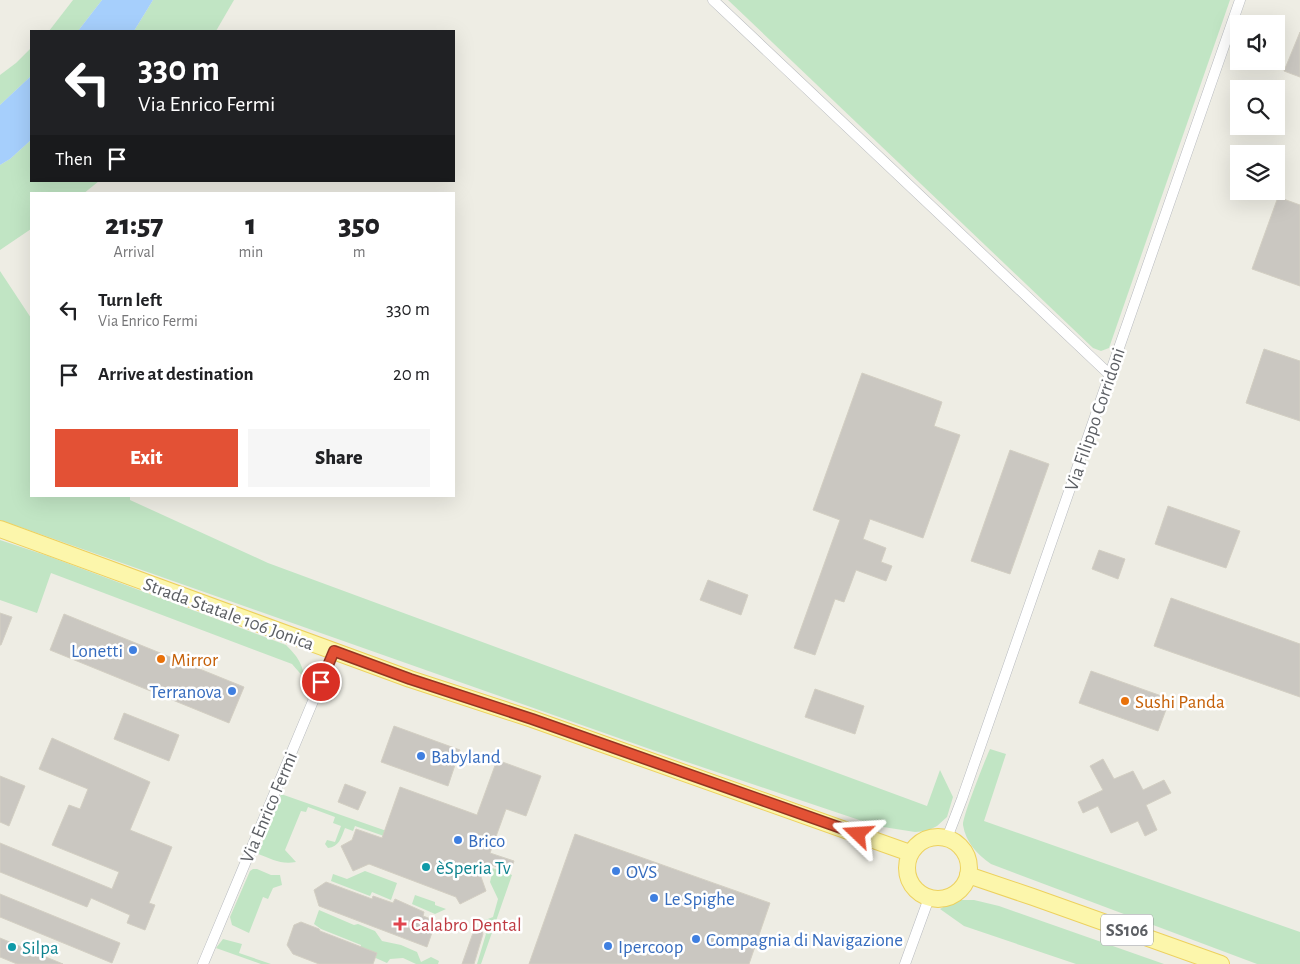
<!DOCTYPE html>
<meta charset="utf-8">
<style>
:root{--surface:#fff;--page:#f6f6f6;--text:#202124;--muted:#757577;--accent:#e35135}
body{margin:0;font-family:"Alegreya Sans",sans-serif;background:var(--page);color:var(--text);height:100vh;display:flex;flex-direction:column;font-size:19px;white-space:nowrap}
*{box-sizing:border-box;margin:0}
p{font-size:16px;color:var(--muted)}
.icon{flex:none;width:28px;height:28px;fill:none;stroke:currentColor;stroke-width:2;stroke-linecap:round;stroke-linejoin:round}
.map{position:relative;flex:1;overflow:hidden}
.side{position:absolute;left:30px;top:192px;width:425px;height:305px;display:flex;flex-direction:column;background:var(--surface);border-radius:0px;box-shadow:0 5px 20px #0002}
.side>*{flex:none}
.hud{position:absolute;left:30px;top:30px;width:425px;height:152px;border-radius:0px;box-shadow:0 5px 20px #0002;background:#202124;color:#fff;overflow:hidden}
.fabs{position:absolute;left:1230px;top:15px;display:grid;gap:10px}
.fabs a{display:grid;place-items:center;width:55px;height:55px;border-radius:0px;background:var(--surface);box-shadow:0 5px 20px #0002;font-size:25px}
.pin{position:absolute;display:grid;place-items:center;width:42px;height:42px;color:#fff;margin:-21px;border:2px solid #fff;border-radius:50%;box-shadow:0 1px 5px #0007}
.me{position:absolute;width:55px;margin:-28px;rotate:290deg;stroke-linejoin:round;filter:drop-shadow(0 0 4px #0008)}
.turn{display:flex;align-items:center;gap:18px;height:105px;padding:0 25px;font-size:22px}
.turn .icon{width:65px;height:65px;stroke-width:2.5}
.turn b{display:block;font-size:35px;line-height:42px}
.then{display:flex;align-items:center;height:48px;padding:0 25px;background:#0003;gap:10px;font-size:19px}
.eta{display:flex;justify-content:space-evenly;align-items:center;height:85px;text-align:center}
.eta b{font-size:30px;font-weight:800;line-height:35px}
.button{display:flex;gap:10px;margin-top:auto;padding:10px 25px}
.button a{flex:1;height:58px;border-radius:0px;background:var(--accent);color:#fff;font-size:20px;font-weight:800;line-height:58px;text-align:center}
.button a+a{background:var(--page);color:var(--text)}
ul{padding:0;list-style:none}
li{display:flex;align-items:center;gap:15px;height:65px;padding:0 25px}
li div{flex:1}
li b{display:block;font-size:19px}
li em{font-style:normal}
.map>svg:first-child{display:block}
.green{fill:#c1e5c4}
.water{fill:#a6cffc}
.building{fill:#cac7c1;stroke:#d3cfc3}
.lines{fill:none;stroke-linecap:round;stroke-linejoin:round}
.minor-casing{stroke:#b6b9be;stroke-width:11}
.primary-casing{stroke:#edd15e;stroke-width:18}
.minor{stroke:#fff;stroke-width:10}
.primary{stroke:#fcf6ab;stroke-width:16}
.route-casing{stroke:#943522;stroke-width:12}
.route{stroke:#e35135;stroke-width:9}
.shop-dot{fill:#3f7fe0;stroke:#fff;stroke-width:2}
.food-dot{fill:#e8710a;stroke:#fff;stroke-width:2}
.culture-dot{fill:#0f9aa8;stroke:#fff;stroke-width:2}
.health-dot{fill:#e0444e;stroke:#fff;stroke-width:2}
.labels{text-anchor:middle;stroke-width:5;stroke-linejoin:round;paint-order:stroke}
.shield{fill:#fff;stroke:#8d8f92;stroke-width:1}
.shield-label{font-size:18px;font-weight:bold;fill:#5c5f64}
.street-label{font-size:19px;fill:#5c5f64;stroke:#fff}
.shop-label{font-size:19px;fill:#366cbe;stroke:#fff;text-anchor:start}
.food-label{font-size:19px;fill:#c56008;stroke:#fff;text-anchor:start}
.culture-label{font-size:19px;fill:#0d838f;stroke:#fff;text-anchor:start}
.health-label{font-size:19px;fill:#be3a42;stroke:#fff;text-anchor:start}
</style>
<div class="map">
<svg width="1300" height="964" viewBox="0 0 1300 964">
<rect width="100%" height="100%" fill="#eeede4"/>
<g class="green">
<path d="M 73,0 L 102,0 L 78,31 L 49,31 Z"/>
<path d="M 153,0 L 234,0 L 216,31 L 134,31 Z"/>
<path d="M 728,0 L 1230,0 L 1109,348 L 1101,351 L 1093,348 Z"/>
<path d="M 31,48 L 31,76 L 0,105 L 0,75 L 16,63 Z"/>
<path d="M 31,140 L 31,181 L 99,181 L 83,194 L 31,194 L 31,229 L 0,250 L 0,165 L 10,159 Z"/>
<path d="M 0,271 L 31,318 L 31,496 L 130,496 L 130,500 L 268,563 L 927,806 L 940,770 L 953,797 L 947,817 L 937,826 L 927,831 L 915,832 L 877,826 L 678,759 L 0,520 Z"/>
<path d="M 0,540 L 48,556 L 286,645 C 298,657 302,663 305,679 L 292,664 L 51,573 L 37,613 L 0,600 Z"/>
<path d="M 990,749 L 1006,754 L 984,821 L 1300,932 L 1300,964 L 1257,964 L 991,864 C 977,854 966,843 963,825 C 962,818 985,760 990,749 Z"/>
<path d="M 281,794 L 512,875 L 481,964 L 477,964 L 486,934 L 480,922 L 493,917 L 498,899 L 490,882 L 493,870 L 440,852 L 439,855 L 355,826 L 353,831 L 345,828 C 341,838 339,847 328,848 L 325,844 L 327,840 L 335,842 L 341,826 L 333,823 L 335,817 L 308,807 L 306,812 L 301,811 L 285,850 L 296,862 C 281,865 272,859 258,854 Z"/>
<path d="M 253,869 L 257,869 L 271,875 L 280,875 L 282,885 L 273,888 L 268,899 L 263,897 L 249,933 L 232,925 L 230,917 L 250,871 Z"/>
<path d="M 365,871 L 397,883 L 391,900 L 372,892 L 370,896 L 331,881 L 333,874 L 347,879 Z"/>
<path d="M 415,895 L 435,902 L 435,905 L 446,909 L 435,914 L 412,904 Z"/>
<path d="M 960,900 L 974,900 L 999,906 L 1164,964 L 1076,964 L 964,926 L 940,909 L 950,903 Z"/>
<path d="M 319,910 L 354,925 L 358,924 L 375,931 L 382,941 L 401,945 L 417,952 L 421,962 L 431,957 L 439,961 L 438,964 L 416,964 L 403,958 L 390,959 L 387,963 L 360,951 L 361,945 L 321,929 L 314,924 Z"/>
<path d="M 223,939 L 242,944 L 239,953 L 271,964 L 261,964 L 216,948 Z"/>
</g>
<g class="water">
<path d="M 102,0 L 153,0 L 134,31 L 78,31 Z"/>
<path d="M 31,76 L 31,140 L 10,159 L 0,165 L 0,105 Z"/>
</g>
<g class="building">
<path d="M 1300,32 L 1300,77 L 1284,71 Z"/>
<path d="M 1278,197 L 1300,205 L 1300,286 L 1252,269 Z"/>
<path d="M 1264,349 L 1300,361 L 1300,421 L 1246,403 Z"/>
<path d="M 862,373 L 942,402 L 934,426 L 960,435 L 923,538 L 870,519 L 863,539 L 886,548 L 881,562 L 892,566 L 886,581 L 856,570 L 844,602 L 835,599 L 815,655 L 794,648 L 840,520 L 813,510 Z"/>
<path d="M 1010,450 L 1049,464 L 1010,574 L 971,561 Z"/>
<path d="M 1168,506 L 1240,531 L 1226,568 L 1155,544 Z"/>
<path d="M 1099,550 L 1125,559 L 1118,579 L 1092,569 Z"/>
<path d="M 708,580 L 748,595 L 741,615 L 700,600 Z"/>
<path d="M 1171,598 L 1300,644 L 1300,697 L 1154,646 Z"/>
<path d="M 0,613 L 12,617 L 1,645 L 0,645 Z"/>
<path d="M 64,614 L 244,687 L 229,723 L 50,650 Z"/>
<path d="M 1091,671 L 1170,699 L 1158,731 L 1079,703 Z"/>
<path d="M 815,689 L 864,706 L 855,734 L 805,717 Z"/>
<path d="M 124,713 L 179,735 L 169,761 L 114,739 Z"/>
<path d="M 394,726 L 460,750 L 448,786 L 381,762 Z"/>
<path d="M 52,738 L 150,782 L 130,830 L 172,847 L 149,903 L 155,905 L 145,930 L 127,923 L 130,915 L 91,898 L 87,907 L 0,872 L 0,843 L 112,889 L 119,872 L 52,845 L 69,805 L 80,809 L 88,789 L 39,769 Z"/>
<path d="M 1103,759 L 1114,779 L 1133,771 L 1143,790 L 1164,780 L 1171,793 L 1146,805 L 1157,830 L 1145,836 L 1138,821 L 1111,833 L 1098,806 L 1083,813 L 1078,802 L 1103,790 L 1090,766 Z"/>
<path d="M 497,760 L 541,776 L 526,816 L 506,809 L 490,853 L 514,861 L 510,871 L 485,863 L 481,877 L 486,891 L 460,904 L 456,897 L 369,864 L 353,871 L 341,846 L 352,840 L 356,829 L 382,838 L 400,787 L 477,815 Z"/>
<path d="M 0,776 L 25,786 L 9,826 L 0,822 Z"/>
<path d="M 345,784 L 366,792 L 358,810 L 338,802 Z"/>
<path d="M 575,834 L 770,903 L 749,964 L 529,964 Z"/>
<path d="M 326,882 L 372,899 L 373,896 L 393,903 L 395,899 L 424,912 L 423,916 L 436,921 L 427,947 L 319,906 L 314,890 Z"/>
<path d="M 0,894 L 120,943 L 112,963 L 0,917 Z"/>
<path d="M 301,922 L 319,929 L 320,931 L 377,953 L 373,964 L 319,964 L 293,954 L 287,945 L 294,925 Z"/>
<path d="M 480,926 L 483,934 L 474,964 L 462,964 L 474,930 Z"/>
<path d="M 0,938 L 63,964 L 17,964 L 0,957 Z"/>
</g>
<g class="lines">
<g class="minor-casing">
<g id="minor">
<path d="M 713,0 L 1110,375"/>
<path d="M 947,838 L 962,799 L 1240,0"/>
<path d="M 203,964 L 334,651"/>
<path d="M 905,964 L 929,898"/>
</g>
</g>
<g class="primary-casing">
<g id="primary">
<path d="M 0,529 L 410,679 L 532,719 L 910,853"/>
<circle cx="938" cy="868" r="31"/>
<path d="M 968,875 L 1033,897 L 1221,964"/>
</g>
</g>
<use href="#minor" class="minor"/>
<use href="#primary" class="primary"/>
</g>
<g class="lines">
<g class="route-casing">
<path id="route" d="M 321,682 L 334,651 L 410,679 L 532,719 L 858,834"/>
</g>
<use href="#route" class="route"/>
</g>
<g class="shop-dot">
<circle cx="133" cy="650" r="5"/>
<circle cx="232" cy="691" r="5"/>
<circle cx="421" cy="756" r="5"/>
<circle cx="458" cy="840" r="5"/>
<circle cx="616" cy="871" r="5"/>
<circle cx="654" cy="898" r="5"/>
<circle cx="696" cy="939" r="5"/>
<circle cx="608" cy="946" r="5"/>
</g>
<g class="food-dot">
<circle cx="161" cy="659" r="5"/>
<circle cx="1125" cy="701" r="5"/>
</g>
<g class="culture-dot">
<circle cx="426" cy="867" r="5"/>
<circle cx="12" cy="947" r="5"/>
</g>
<path class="health-dot" d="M397.5 916.5h5v5h5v5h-5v5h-5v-5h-5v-5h5z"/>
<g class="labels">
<rect class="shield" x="1101" y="914.5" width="52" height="31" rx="4"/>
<g class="shield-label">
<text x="1127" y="936">SS106</text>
</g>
<g class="street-label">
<text transform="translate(1094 419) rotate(-71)" y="7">Via Filippo Corridoni</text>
<text transform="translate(229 613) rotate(20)" y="7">Strada Statale 106 Jonica</text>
<text transform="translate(268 807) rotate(-67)" y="7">Via Enrico Fermi</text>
</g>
<g class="shop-label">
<text x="123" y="657" text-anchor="end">Lonetti</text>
<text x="222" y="698" text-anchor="end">Terranova</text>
<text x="431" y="763">Babyland</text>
<text x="468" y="847">Brico</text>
<text x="626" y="878">OVS</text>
<text x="664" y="905">Le Spighe</text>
<text x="706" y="946">Compagnia di Navigazione</text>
<text x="618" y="953">Ipercoop</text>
</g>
<g class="food-label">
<text x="171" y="666">Mirror</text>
<text x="1135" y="708">Sushi Panda</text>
</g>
<g class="culture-label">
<text x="436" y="874">èSperia Tv</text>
<text x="22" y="954">Silpa</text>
</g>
<g class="health-label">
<text x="411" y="931">Calabro Dental</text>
</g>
</g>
</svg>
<div class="fabs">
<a><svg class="icon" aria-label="sound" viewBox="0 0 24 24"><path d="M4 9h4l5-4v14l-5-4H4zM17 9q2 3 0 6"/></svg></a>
<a><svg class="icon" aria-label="search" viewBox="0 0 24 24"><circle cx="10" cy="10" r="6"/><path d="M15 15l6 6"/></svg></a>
<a><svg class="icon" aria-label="layers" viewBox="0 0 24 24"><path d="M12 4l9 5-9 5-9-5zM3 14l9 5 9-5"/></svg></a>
</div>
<div class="pin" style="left:321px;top:682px;background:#d93025"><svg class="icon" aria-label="arrive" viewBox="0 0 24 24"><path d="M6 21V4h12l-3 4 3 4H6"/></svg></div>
<svg class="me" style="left:858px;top:834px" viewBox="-20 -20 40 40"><path d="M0-17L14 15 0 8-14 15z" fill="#e35135" stroke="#fff" stroke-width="4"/></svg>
<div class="hud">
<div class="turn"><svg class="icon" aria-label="left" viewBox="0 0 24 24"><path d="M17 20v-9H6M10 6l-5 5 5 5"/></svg><div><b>330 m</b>Via Enrico Fermi</div></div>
<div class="then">Then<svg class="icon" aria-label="arrive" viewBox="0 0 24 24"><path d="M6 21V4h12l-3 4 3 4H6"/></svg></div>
</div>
<section class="side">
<div class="eta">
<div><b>21:57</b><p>Arrival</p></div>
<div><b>1</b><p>min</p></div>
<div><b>350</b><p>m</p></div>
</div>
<ul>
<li><svg class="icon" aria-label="left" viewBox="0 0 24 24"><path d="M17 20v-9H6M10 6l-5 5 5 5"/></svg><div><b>Turn left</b><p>Via Enrico Fermi</p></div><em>330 m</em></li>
<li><svg class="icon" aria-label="arrive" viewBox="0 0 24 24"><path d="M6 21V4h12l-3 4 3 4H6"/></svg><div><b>Arrive at destination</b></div><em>20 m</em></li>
</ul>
<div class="button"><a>Exit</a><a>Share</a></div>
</section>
</div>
